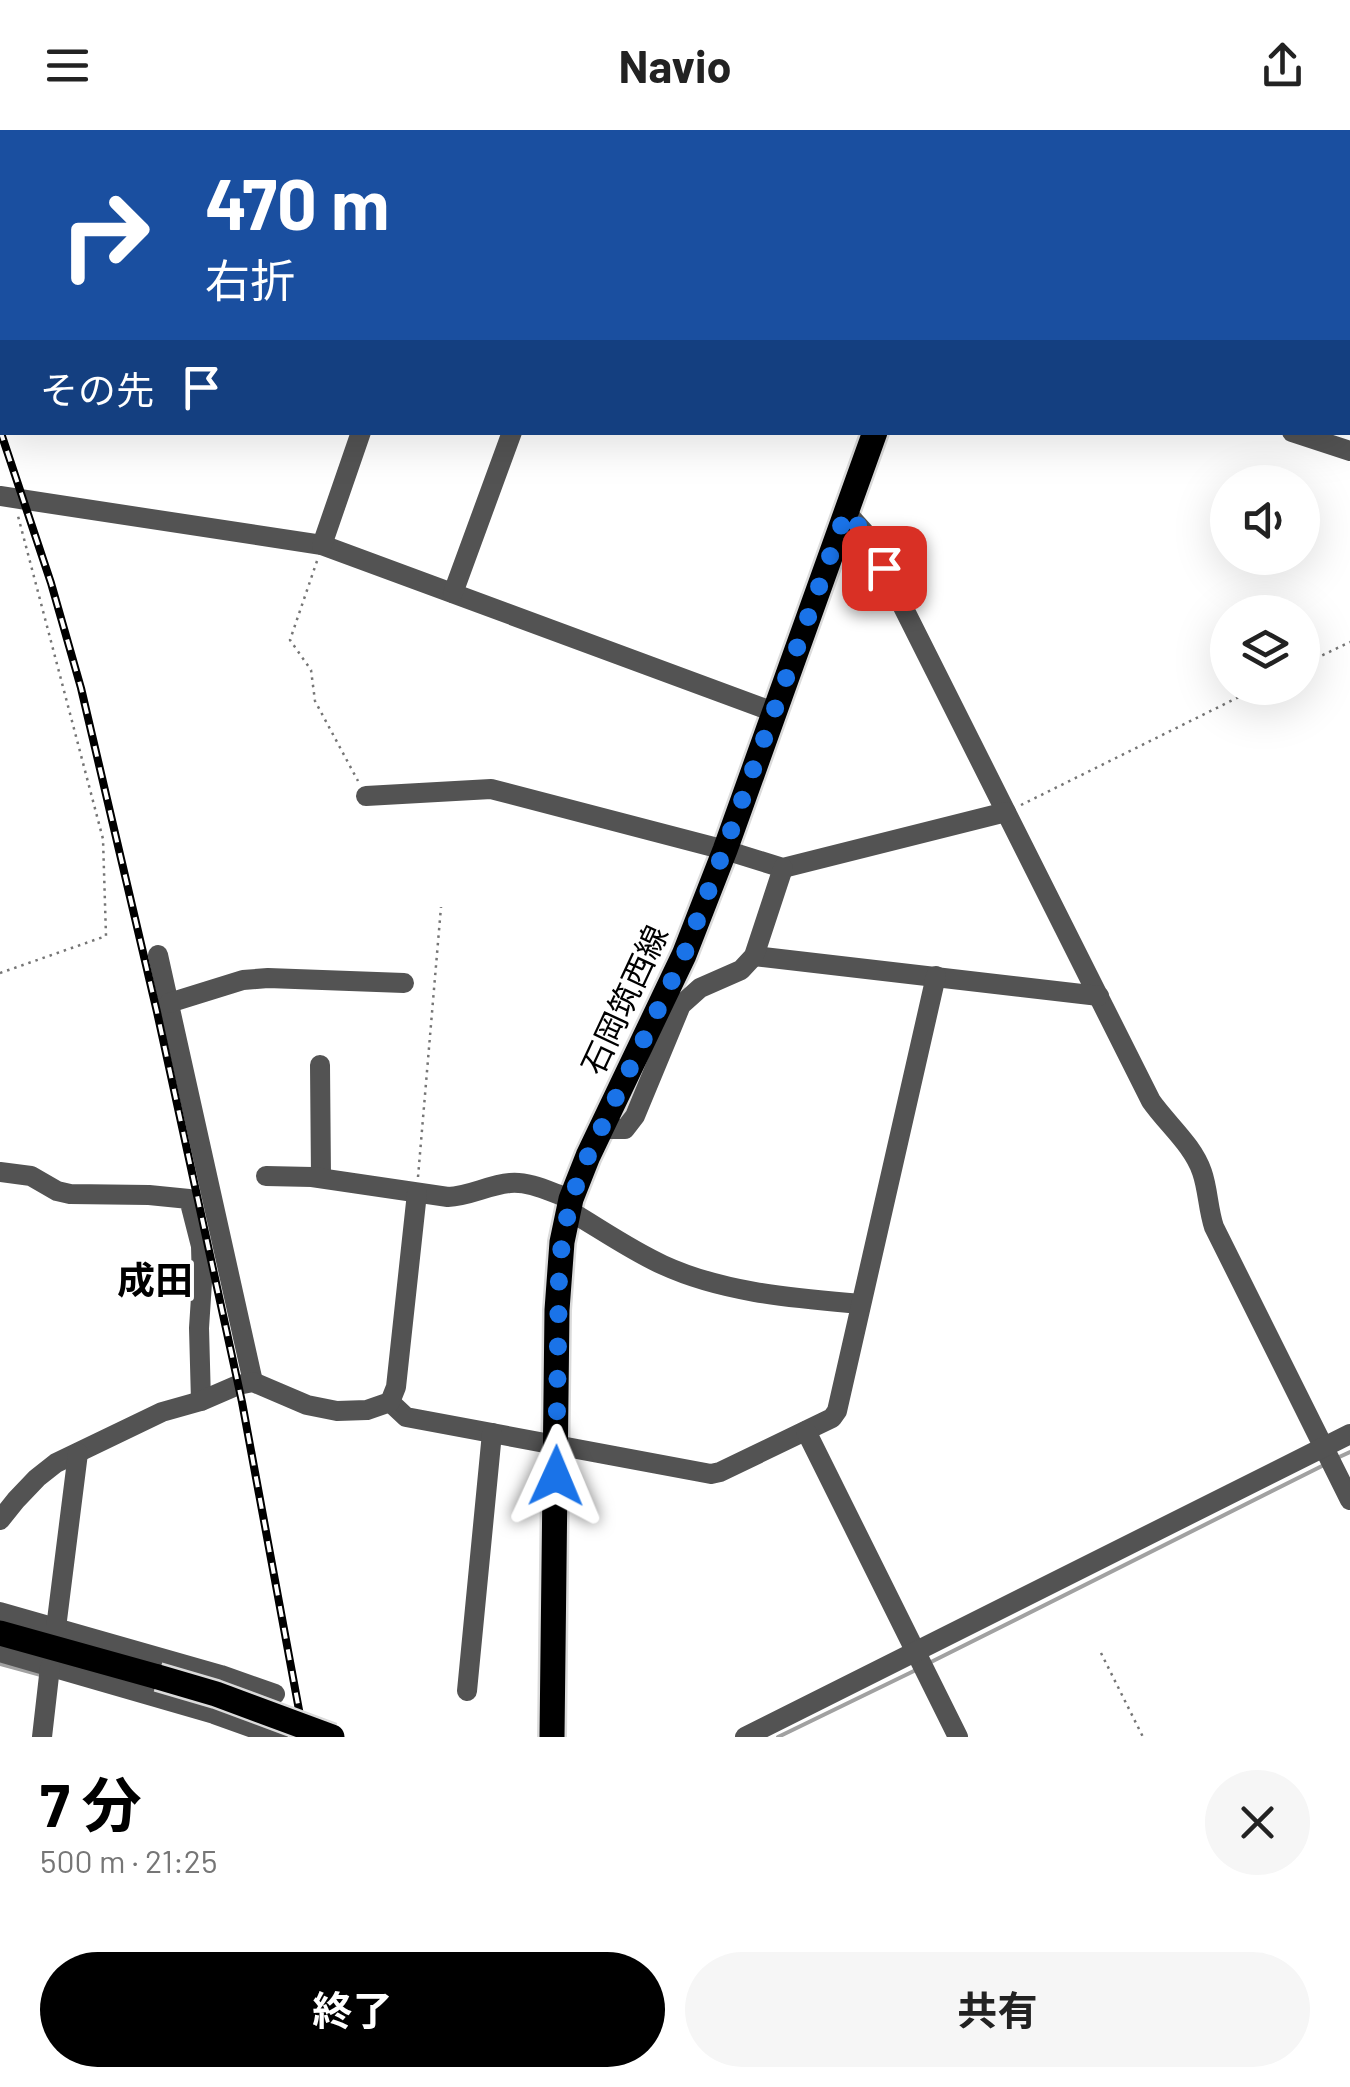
<!DOCTYPE html>
<html lang="ja">
<meta charset="utf-8">
<style>
:root{--surface:#fff;--page:#f6f6f6;--text:#222;--muted:#767676;--accent:#000}
body{margin:0;font-family:Barlow,"Noto Sans JP",sans-serif;background:var(--page);color:var(--text);height:100vh;display:flex;flex-direction:column;font-size:38px;white-space:nowrap}
*{box-sizing:border-box;margin:0}
p{font-size:32px;color:var(--muted)}
.icon{flex:none;width:55px;height:55px;fill:none;stroke:currentColor;stroke-width:2;stroke-linecap:round;stroke-linejoin:round}
.map{position:relative;height:1607px;overflow:hidden}
.side{display:flex;flex-direction:column;background:var(--surface);flex:1}
.side>*{flex:none}
.guide{position:absolute;left:0px;top:0px;width:1350px;height:305px;box-shadow:0 10px 40px #0002;background:#1a4fa0;color:#fff;overflow:hidden}
.controls{position:absolute;left:1210px;top:335px;display:grid;gap:20px}
.controls a{display:grid;place-items:center;width:110px;height:110px;border-radius:50%;background:var(--surface);box-shadow:0 10px 40px #0002;font-size:50px}
.pin{position:absolute;display:grid;place-items:center;width:85px;height:85px;color:#fff;margin:-42px;border-radius:20px;box-shadow:0 5px 15px #0006}
.me{position:absolute;width:110px;margin:-55px;rotate:1deg;stroke-linejoin:round;filter:drop-shadow(0 0 8px #0008)}
.turn{display:flex;align-items:center;gap:35px;height:210px;padding:0 40px;font-size:45px}
.turn .icon{width:130px;height:130px;stroke-width:2.5}
.turn b{display:block;font-size:70px;line-height:85px}
.then{display:flex;align-items:center;height:95px;padding:0 40px;background:#0003;gap:20px;font-size:38px}
.round{display:grid;place-items:center;flex:none;width:105px;height:105px;border-radius:52px;background:var(--page)}
.summary{display:flex;align-items:center;justify-content:space-between;height:170px;padding:0 40px}
h1{font-size:60px;font-weight:700;line-height:75px;color:var(--accent)}
.button{display:flex;gap:20px;margin-top:auto;padding:20px 40px}
.button a{flex:1;height:115px;border-radius:60px;background:var(--accent);color:#fff;font-size:40px;font-weight:700;line-height:115px;text-align:center}
.button a+a{background:var(--page);color:var(--text)}
header{display:flex;justify-content:space-between;align-items:center;height:130px;padding:0 40px;background:var(--surface);font-size:45px;font-weight:700}
.map>svg:first-child{display:block}
.lines{fill:none;stroke-linecap:round;stroke-linejoin:round}
.stream{stroke:#a1a1a1;stroke-width:4}
.major-casing{stroke:#dbdbdb;stroke-width:30}
.path{stroke:#757575;stroke-width:2.5;stroke-dasharray:2.5 5;stroke-linecap:butt}
.minor{stroke:#535353;stroke-width:20}
.major{stroke:#000;stroke-width:25}
.rail-casing{stroke:#000;stroke-width:8}
.rail{stroke:#fff;stroke-width:4;stroke-dasharray:11;stroke-linecap:butt}
.major-bridge-casing{stroke:#dbdbdb;stroke-width:30;stroke-linecap:butt}
.major-bridge{stroke:#000;stroke-width:25}
.route{stroke:#1a73e8;stroke-width:18;stroke-dasharray:0 32.4}
.labels{text-anchor:middle;stroke-width:8;stroke-linejoin:round;paint-order:stroke}
.street-label{font-size:32px;fill:#000;stroke:#fff}
.quarter-label{font-size:38px;font-weight:bold;fill:#000;stroke:#fff}
</style>
<header><svg class="icon" aria-label="menu" viewBox="0 0 24 24"><path d="M4 6h16M4 12h16M4 18h16"/></svg>Navio<svg class="icon" aria-label="share" viewBox="0 0 24 24"><path d="M12 15V3M7 8l5-5 5 5M5 13v7h14v-7"/></svg></header>
<div class="map">
<svg width="1350" height="1607" viewBox="0 0 1350 1607">
<rect width="100%" height="100%" fill="#fff"/>
<g class="lines">
<g class="stream">
<path d="M 1337,1328 L 1350,1322"/>
<path d="M 931,1532 L 1324,1335"/>
<path d="M 0,1534 L 41,1545 L 41,1548"/>
<path d="M 778,1607 L 918,1539"/>
</g>
<g class="major-casing">
<g id="major">
<path d="M 984,2 L 985,0"/>
<path d="M 0,1503 L 158,1547"/>
<path d="M 552,1607 L 557,1180 L 562,1112 L 571,1069 L 588,1026 L 684,825 L 725,720 L 875,302"/>
</g>
</g>
<g class="path">
<path d="M 317,431 L 290,510 L 311,540 L 315,571 L 358,651"/>
<path d="M 1302,535 L 1350,512"/>
<path d="M 1021,675 L 1257,558"/>
<path d="M 0,843 L 106,806 L 103,709 L 18,386"/>
<path d="M 418,1047 L 441,777"/>
<path d="M 1101,1523 L 1143,1607"/>
</g>
<g class="minor">
<path d="M 514,0 L 519,2"/>
<path d="M 162,2 L 163,0"/>
<path d="M 199,2 L 200,0"/>
<path d="M 1292,302 L 1350,321"/>
<path d="M 0,366 L 322,415 L 774,582"/>
<path d="M 846,382 L 864,402 L 884,439 L 1151,971 C 1167,994 1193,1015 1202,1042 C 1208,1059 1208,1079 1214,1097 L 1350,1370"/>
<path d="M 322,415 L 361,302"/>
<path d="M 453,463 L 512,302"/>
<path d="M 366,666 L 491,659 L 725,720 L 783,738 L 1006,682"/>
<path d="M 158,825 L 253,1252"/>
<path d="M 754,826 L 1099,866"/>
<path d="M 169,873 L 243,850 L 268,848 L 404,853"/>
<path d="M 320,935 L 321,1048"/>
<path d="M 600,999 L 625,999 L 635,986 L 681,875 L 700,858 L 741,840 L 754,826 L 783,738"/>
<path d="M 0,1042 L 31,1046 L 57,1061 L 70,1064 L 149,1065 L 189,1069 L 201,1116 L 202,1152 L 199,1198 L 201,1271"/>
<path d="M 266,1046 L 312,1047 L 448,1067 C 470,1066 488,1055 510,1053 C 530,1051 552,1063 571,1069"/>
<path d="M 568,1080 C 599,1098 630,1120 663,1135 C 724,1163 794,1168 860,1174"/>
<path d="M 390,1272 L 406,1287 L 711,1344 L 720,1342 L 832,1288 L 837,1281 L 936,846"/>
<path d="M 806,1301 L 958,1607"/>
<path d="M 0,1390 L 16,1370 L 37,1348 L 56,1333 L 162,1282 L 201,1271 L 238,1255 L 253,1252 L 307,1275 L 337,1281 L 367,1280 L 390,1272 L 396,1257 L 417,1063"/>
<path d="M 0,1482 L 221,1545 L 275,1564"/>
<path d="M 56,1498 L 78,1323"/>
<path d="M 0,1522 L 214,1584 L 278,1607"/>
<path d="M 467,1561 L 492,1303"/>
<path d="M 42,1607 L 50,1537"/>
<path d="M 745,1607 L 1350,1304"/>
</g>
<use href="#major" class="major"/>
<g class="rail-casing">
<path id="rail" d="M 0,300 L 51,453 L 81,558 L 157,882 L 242,1272 L 304,1607"/>
</g>
<use href="#rail" class="rail"/>
<g class="major-bridge-casing">
<path id="major-bridge" d="M 158,1547 L 216,1564 L 332,1607"/>
</g>
<use href="#major-bridge" class="major-bridge"/>
</g>
<g class="lines">
<path class="route" d="M 556,1346 L 559,1145 L 562,1112 L 571,1069 L 588,1026 L 684,825 L 724,720 L 846,382 L 864,402 L 884,438"/>
</g>
<g class="labels">
<g class="street-label">
<text transform="translate(625 870) rotate(-65)" y="11">石岡筑西線</text>
</g>
<g class="quarter-label">
<text x="155" y="1164">成田</text>
</g>
</g>
</svg>
<div class="controls">
<a><svg class="icon" aria-label="sound" viewBox="0 0 24 24"><path d="M4 9h4l5-4v14l-5-4H4zM17 9q2 3 0 6"/></svg></a>
<a><svg class="icon" aria-label="layers" viewBox="0 0 24 24"><path d="M12 4l9 5-9 5-9-5zM3 14l9 5 9-5"/></svg></a>
</div>
<div class="pin" style="left:884px;top:438px;background:#d93025"><svg class="icon" aria-label="arrive" viewBox="0 0 24 24"><path d="M6 21V4h12l-3 4 3 4H6"/></svg></div>
<svg class="me" style="left:556px;top:1346px" viewBox="-20 -20 40 40"><path d="M0-17L14 15 0 8-14 15z" fill="#1a73e8" stroke="#fff" stroke-width="4"/></svg>
<div class="guide">
<div class="turn"><svg class="icon" aria-label="right" viewBox="0 0 24 24"><path d="M7 20v-9h11M14 6l5 5-5 5"/></svg><div><b>470 m</b>右折</div></div>
<div class="then">その先<svg class="icon" aria-label="arrive" viewBox="0 0 24 24"><path d="M6 21V4h12l-3 4 3 4H6"/></svg></div>
</div>
</div>
<section class="side">
<div class="summary"><div><h1>7 分</h1><p>500 m · 21:25</p></div><a class="round"><svg class="icon" aria-label="close" viewBox="0 0 24 24"><path d="M6 6l12 12M18 6L6 18"/></svg></a></div>
<div class="button"><a>終了</a><a>共有</a></div>
</section>
